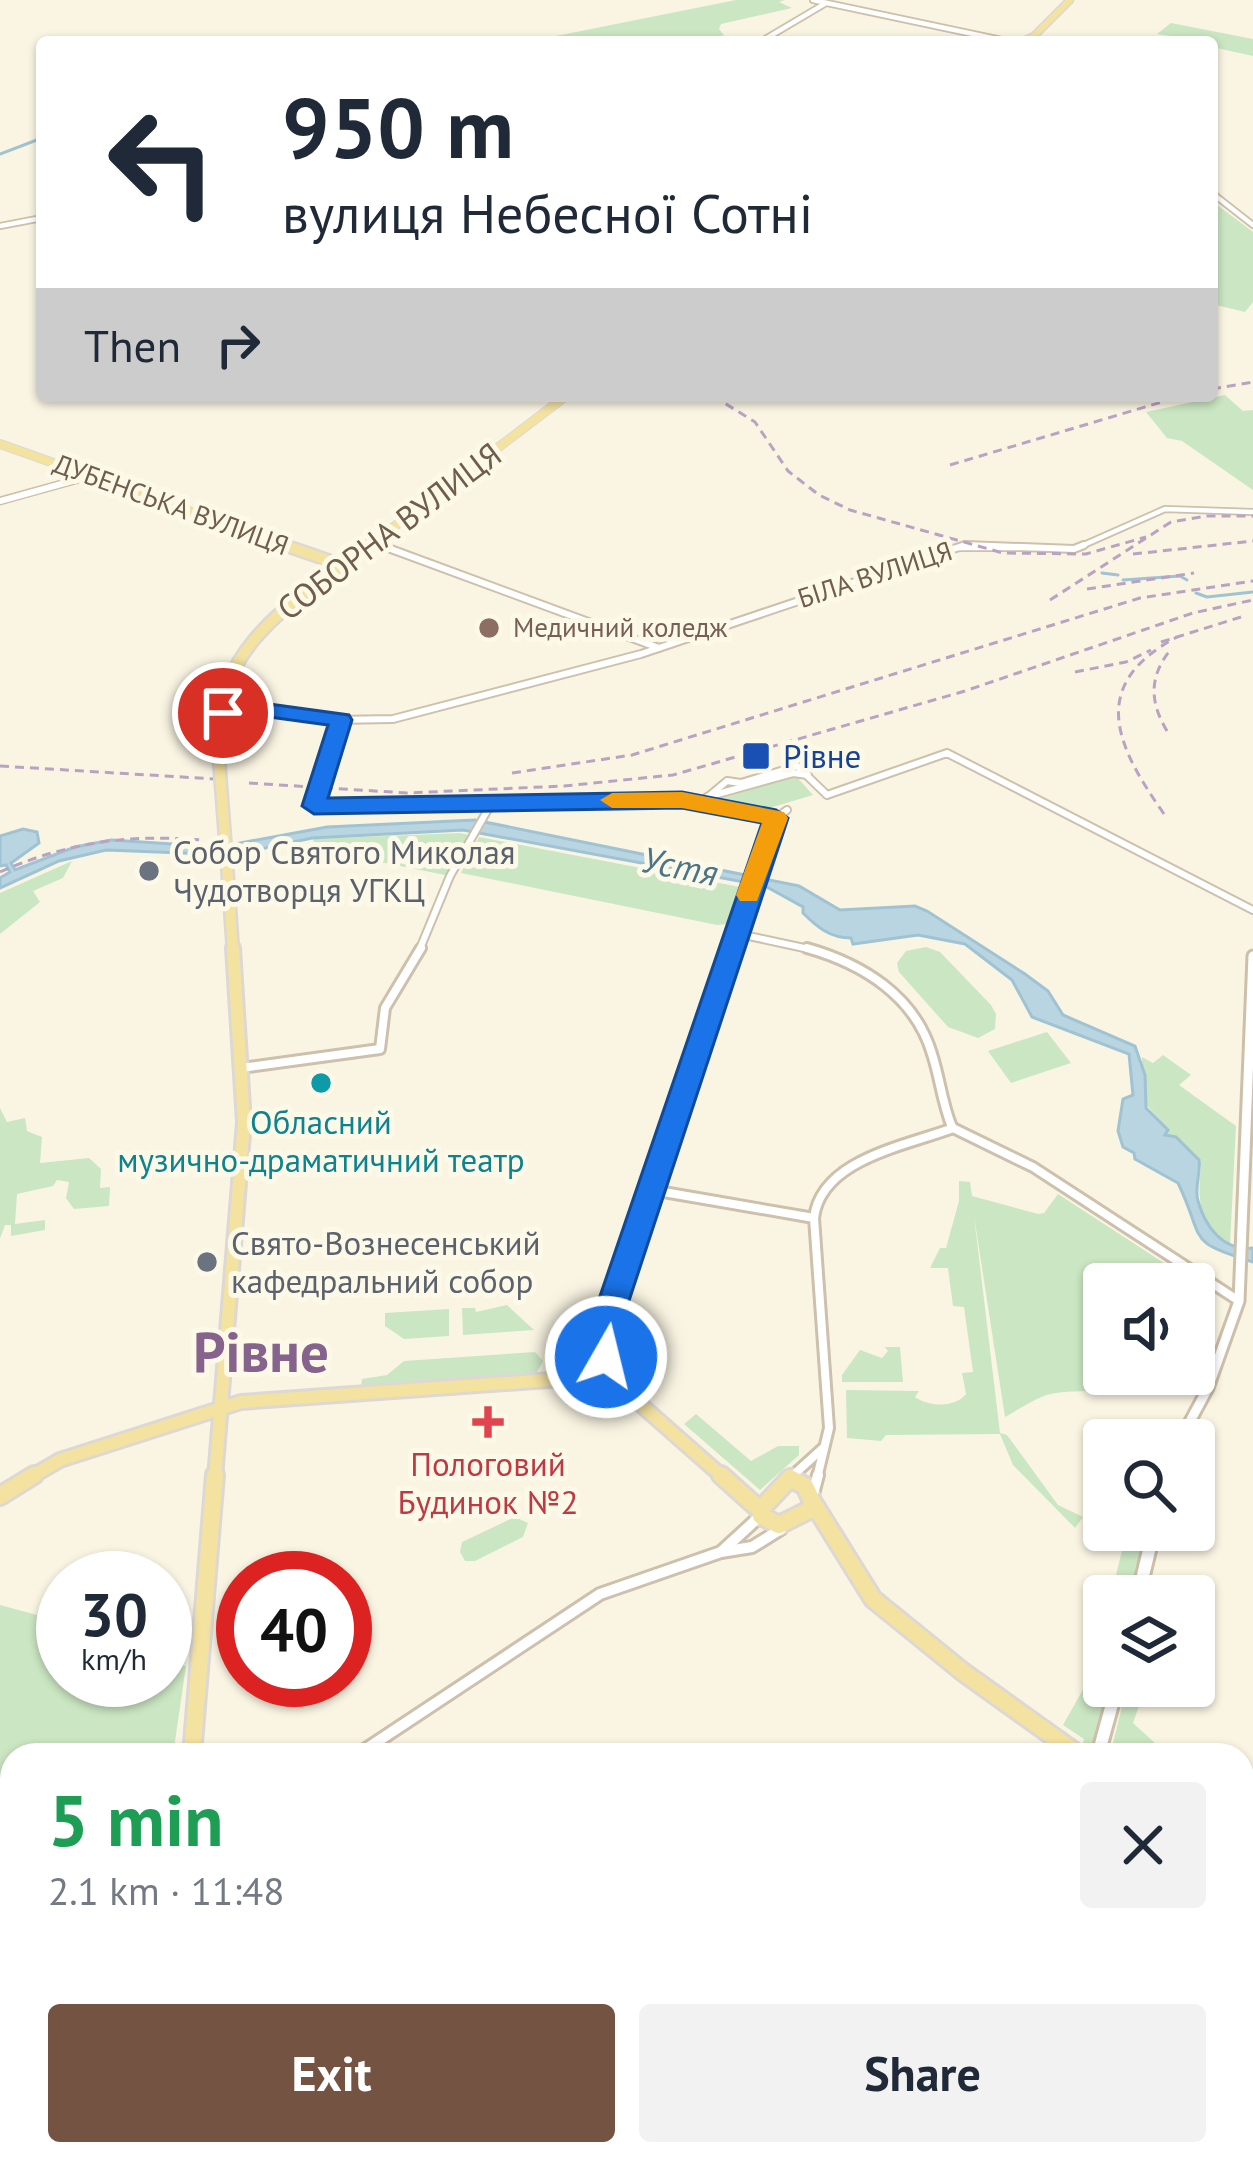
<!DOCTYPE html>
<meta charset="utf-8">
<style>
:root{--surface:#fff;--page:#f2f2f3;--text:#1f2937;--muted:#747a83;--accent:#745343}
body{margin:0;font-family:"PT Sans",sans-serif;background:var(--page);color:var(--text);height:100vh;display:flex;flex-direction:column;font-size:45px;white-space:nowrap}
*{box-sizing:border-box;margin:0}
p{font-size:39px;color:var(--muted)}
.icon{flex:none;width:66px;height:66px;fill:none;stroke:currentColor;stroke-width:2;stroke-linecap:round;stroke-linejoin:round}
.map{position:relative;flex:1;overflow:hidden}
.details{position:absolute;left:0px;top:1743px;width:1254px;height:423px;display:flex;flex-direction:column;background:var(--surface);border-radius:36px 36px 0 0;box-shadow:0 3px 9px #0004}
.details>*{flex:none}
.hud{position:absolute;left:36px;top:36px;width:1182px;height:366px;border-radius:12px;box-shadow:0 3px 9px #0004;background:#fff;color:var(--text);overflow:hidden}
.buttons{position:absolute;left:1083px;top:1263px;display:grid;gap:24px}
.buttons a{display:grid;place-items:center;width:132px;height:132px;border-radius:12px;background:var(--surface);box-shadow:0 3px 9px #0004;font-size:60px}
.speed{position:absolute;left:36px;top:1551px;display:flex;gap:24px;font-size:60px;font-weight:700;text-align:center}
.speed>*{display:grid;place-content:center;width:156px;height:156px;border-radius:50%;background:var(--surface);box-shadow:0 3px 9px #0004;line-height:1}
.speed small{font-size:30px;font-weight:400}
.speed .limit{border:18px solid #d22;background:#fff;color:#111}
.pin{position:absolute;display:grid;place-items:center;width:102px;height:102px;color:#fff;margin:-51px;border:6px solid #fff;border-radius:50%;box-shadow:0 3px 12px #0007}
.me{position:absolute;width:132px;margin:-66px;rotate:8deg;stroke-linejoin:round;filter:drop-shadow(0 0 9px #0008)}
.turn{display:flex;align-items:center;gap:42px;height:252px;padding:0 48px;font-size:54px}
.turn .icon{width:156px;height:156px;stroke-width:2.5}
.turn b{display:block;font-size:84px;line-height:102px}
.then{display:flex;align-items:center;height:114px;padding:0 48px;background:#0003;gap:24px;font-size:45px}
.round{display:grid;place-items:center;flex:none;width:126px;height:126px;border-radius:12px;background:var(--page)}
.head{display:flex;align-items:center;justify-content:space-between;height:204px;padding:0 48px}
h1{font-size:72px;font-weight:700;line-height:90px;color:#1e9e55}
.button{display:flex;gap:24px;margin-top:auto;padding:24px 48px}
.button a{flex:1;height:138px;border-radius:12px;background:var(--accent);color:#fff;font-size:48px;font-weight:700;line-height:138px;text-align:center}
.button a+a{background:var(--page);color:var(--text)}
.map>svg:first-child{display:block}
.green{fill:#cbe6c3}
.water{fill:#b9d5e2;stroke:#a0c3d3;stroke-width:3}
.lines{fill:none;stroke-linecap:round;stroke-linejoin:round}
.stream{stroke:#a0c3d3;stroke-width:3}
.tertiary-far3-casing{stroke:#cdc0ad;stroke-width:8}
.tertiary-far2-casing{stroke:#cdc0ad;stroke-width:10}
.tertiary-far1-casing{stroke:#cdc0ad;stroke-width:14}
.tertiary-casing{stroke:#cdc0ad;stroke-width:16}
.secondary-far3-casing{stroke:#cdbfa9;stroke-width:8}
.secondary-far2-casing{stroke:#cdbfa9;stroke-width:9}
.secondary-far1-casing{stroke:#cdbfa9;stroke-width:15}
.secondary-casing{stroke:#cdbfa9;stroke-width:18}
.primary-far4-casing{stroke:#ddd8d4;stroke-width:9}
.primary-far3-casing{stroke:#ddd8d4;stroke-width:10}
.primary-far2-casing{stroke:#ddd8d4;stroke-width:15}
.primary-far1-casing{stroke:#ddd8d4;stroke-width:18}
.primary-casing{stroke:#ddd8d4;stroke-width:22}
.tertiary-far3{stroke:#fff;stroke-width:4.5}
.tertiary-far2{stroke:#fff;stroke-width:6}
.tertiary-far1{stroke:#fff;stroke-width:8}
.tertiary{stroke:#fff;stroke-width:10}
.secondary-far3{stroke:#fff;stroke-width:4.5}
.secondary-far2{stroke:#fff;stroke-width:6}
.secondary-far1{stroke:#fff;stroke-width:9}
.secondary{stroke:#fff;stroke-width:12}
.primary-far4{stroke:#f4e2a0;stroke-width:6}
.primary-far3{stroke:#f4e2a0;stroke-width:8}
.primary-far2{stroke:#f4e2a0;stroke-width:10}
.primary-far1{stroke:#f4e2a0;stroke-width:12}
.primary{stroke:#f4e2a0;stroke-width:16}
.rail{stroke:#b9a3c2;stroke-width:3;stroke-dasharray:9 6;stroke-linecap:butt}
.primary-bridge-casing{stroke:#ddd8d4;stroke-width:15;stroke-linecap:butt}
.primary-bridge{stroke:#f4e2a0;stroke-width:10}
.route{fill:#1a73e8;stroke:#114b97;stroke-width:3}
.slow{fill:#f59e0b}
.education-dot{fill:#8d6e63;stroke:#fdf9e8;stroke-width:4.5}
.transit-dot{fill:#1a4fb4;stroke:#fdf9e8;stroke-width:4.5}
.worship-dot{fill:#6b7280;stroke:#fdf9e8;stroke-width:4.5}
.culture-dot{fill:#0f9aa8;stroke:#fdf9e8;stroke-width:4.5}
.health-dot{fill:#e0444e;stroke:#fdf9e8;stroke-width:4.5}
.labels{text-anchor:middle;stroke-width:10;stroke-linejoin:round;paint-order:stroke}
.far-street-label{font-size:27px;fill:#705e4b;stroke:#fdf9e8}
.far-education-label{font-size:27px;fill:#785e54;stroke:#fdf9e8;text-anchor:start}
.street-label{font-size:33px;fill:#705e4b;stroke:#fdf9e8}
.transit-label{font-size:33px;fill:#164399;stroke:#fdf9e8;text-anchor:start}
.worship-label{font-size:33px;fill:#5b616d;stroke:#fdf9e8;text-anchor:start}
.culture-label{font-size:33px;fill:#0d838f;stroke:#fdf9e8}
.health-label{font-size:33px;fill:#be3a42;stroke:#fdf9e8}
.water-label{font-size:36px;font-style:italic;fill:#4a7489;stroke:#fdf9e8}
.town-label{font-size:57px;font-weight:bold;fill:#85638c;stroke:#fdf9e8}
</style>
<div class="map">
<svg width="1253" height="2165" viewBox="0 0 1253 2165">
<rect width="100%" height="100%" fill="#faf5e3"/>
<g class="green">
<path d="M 736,0 L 785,0 L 779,2 L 792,8 L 721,24 L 719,29 L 724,35 L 701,42 L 526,42 Z"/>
<path d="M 1171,23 L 1253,39 L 1253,56 L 1212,47 L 1212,42 L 1157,34 Z"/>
<path d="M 1212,201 L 1253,232 L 1253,302 L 1245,312 L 1212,304 Z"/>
<path d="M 1225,395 L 1243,411 L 1253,410 L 1253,490 L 1182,441 L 1167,438 L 1146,412 Z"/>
<path d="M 796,776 L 813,795 L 763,810 L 716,800 Z"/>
<path d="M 460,833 L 473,836 L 450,876 L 315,849 L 313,839 Z"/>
<path d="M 479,837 L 740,887 L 727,924 L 717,925 L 461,873 Z"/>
<path d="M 72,861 L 63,878 L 33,891 L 40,902 L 0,934 L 0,893 Z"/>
<path d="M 926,947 L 940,952 L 991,1005 L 996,1014 L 995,1029 L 978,1038 L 948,1027 L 899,972 L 897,963 L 906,951 Z"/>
<path d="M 1047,1032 L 1071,1063 L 1011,1083 L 988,1051 Z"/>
<path d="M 1163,1055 L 1191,1075 L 1179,1085 L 1236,1126 L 1230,1245 C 1199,1231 1197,1197 1201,1167 L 1176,1137 L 1164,1135 L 1168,1129 L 1143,1101 L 1142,1057 L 1153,1063 Z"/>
<path d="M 0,1108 L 7,1122 L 25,1118 L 27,1131 L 42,1137 L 40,1163 L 89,1158 L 101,1169 L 100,1188 L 110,1187 L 109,1206 L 74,1209 L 66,1198 L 69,1182 L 57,1180 L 53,1186 L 17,1194 L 15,1224 L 45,1220 L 45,1230 L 11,1236 L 11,1225 L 5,1225 L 0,1238 Z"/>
<path d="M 959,1181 L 970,1182 L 972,1196 L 1038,1214 L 1044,1213 L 1058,1194 L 1187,1278 L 1184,1284 L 1104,1284 L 1104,1374 L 1185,1374 C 1147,1399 1099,1387 1056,1393 C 1039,1395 1020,1409 1005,1417 L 974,1216 L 1000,1433 L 1007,1435 L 1058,1505 L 1083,1517 L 1075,1528 L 1013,1465 L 1000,1434 L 886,1435 L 881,1441 L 847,1438 L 846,1390 L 919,1391 L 915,1397 C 929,1407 955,1408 966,1394 L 962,1373 L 973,1372 L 964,1307 L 953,1306 L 948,1268 L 930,1268 L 940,1248 L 946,1248 L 959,1201 Z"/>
<path d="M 507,1305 L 534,1330 L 463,1335 L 462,1308 L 475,1308 L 476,1312 Z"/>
<path d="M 449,1309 L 449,1336 L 404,1339 L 385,1326 L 385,1313 Z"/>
<path d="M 885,1347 L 900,1347 L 903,1382 L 842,1382 L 842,1375 L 860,1350 L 882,1358 L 888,1351 Z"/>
<path d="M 535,1352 L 543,1361 L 535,1376 L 361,1387 L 362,1379 L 387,1375 L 404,1361 Z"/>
<path d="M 696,1414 L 751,1461 L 778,1446 L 799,1446 L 799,1455 L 760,1490 L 684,1424 Z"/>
<path d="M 515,1517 L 528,1523 L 523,1537 L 475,1561 L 465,1561 L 460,1552 L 462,1542 Z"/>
<path d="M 1127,1530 L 1147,1530 L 1131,1596 L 1111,1596 Z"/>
<path d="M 0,1605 L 63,1622 L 63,1680 L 165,1680 L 165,1642 L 174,1643 L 174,1663 L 186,1666 L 173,1755 L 12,1755 L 12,2102 L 0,2165 Z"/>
<path d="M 1090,1650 L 1104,1660 L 1104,1686 L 1109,1686 L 1096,1739 L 1086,1752 L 1081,1749 L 1084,1739 L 1063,1725 L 1090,1677 L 1086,1659 Z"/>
<path d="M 1127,1686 L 1146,1686 L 1133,1723 L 1168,1755 L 1110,1755 Z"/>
<path d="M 696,2154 L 881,2154 L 881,2165 L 665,2165 Z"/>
</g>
<path class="water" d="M 475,820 L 799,886 L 840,910 L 915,906 L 927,911 L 1025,974 L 1048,991 L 1063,1015 L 1135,1046 L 1145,1075 L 1146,1108 L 1168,1130 L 1165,1135 L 1176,1137 L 1199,1160 C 1201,1173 1194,1188 1198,1201 C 1205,1226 1222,1251 1253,1248 L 1253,1262 C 1184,1241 1206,1241 1178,1183 L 1135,1159 L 1134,1153 L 1123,1147 L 1118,1131 L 1123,1099 L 1133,1095 L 1129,1054 L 1032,1017 L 1012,980 L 965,944 L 918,935 L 853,944 L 851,938 C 830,938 817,927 803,913 L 803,907 L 765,886 L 463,830 L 312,838 L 233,855 L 106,850 L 59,861 L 0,888 L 0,878 L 10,872 L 6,865 L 0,866 L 0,836 L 23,829 L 37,832 L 39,843 L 11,863 L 15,870 L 75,847 L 111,840 L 219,847 L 327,827 Z"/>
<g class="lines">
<g class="stream">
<path d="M 0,154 L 42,138"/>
<path d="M 1102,573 L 1118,575"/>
<path d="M 1123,580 L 1180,576 L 1187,580"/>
<path d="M 1196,593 L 1207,597 L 1253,592"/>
</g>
<g class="tertiary-far3-casing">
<g id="tertiary-far3">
<path d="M 373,542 L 388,548"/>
<path d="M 957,548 L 1035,548"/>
<path d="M 1077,548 L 1165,509 L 1253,512"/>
</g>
</g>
<g class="tertiary-far2-casing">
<g id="tertiary-far2">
<path d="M 380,545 L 659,648"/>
<path d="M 219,714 L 262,710 L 334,720 L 393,719 L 641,654 L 965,545 L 1074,549 L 1084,545"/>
<path d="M 341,720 L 314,806 L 682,800 L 776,818"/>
<path d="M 709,796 L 727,781 L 741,783 L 797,766 L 827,795 L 947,753 L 1253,910"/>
<path d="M 707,797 L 793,773 L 808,775"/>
<path d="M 776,818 L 787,810"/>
<path d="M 735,933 L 818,951"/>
<path d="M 419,951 L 450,876 L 491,804"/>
<path d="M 727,951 L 776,818"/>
<path d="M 729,951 L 735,934"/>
</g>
</g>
<g class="tertiary-far1-casing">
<g id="tertiary-far1">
<path d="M 807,948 C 863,964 915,996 932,1054 C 940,1078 942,1103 952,1127"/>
<path d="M 241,1068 L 380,1049 L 385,1008 L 421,948"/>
<path d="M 953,1128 L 1033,1167 L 1239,1301"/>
<path d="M 652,1190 L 814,1218"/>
<path d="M 603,1344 L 617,1385"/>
<path d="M 585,1377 L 728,948"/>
<path d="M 594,1378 L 604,1331 L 730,948"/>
<path d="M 790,1478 L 822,1449"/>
<path d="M 817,1478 L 829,1428 L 814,1218 C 821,1159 906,1146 953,1128"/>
</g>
</g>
<g class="tertiary-casing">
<g id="tertiary">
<path d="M 813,1494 L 818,1475"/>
<path d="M 722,1551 L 759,1517"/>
<path d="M 357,1755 L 600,1594 L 721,1552 L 752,1547 L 781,1529"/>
<path d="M 613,2165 L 650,2154"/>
</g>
</g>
<g class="secondary-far3-casing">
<g id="secondary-far3">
<path d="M 813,0 L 1011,42"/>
<path d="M 760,42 L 826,3"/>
<path d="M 1212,193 L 1253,225"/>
<path d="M 0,226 L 42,218"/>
</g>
</g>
<g class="secondary-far2-casing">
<path id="secondary-far2" d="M 0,501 L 90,476"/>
</g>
<g class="secondary-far1-casing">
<path id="secondary-far1" d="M 1180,1440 L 1208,1388 L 1239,1301 L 1253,956"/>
</g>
<g class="secondary-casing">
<g id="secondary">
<path d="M 1138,1596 L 1154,1530"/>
<path d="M 1098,1755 L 1117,1686"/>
</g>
</g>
<g class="primary-far4-casing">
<path id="primary-far4" d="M 1021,42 L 1034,36 L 1070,0"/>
</g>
<g class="primary-far3-casing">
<g id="primary-far3">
<path d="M 0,444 L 293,548"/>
<path d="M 366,548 L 566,396"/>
</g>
</g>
<g class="primary-far2-casing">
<g id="primary-far2">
<path d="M 284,545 L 342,565"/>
<path d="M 218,746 C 212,645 299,598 370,545"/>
<path d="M 227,864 L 233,951"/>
</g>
</g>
<g class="primary-far1-casing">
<g id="primary-far1">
<path d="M 29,1478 L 60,1460 L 241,1402 L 591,1377 L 623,1389 L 724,1478"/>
<path d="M 215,1478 L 244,1122 L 233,948"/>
</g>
</g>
<g class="primary-casing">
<g id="primary">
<path d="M 721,1475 L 760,1510"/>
<path d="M 790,1478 L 805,1486 L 812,1501 L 809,1510 L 779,1525 L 761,1516 L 760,1510 Z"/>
<path d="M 0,1496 L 34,1475"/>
<path d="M 812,1501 L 873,1599 L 963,1672 L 1079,1755"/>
<path d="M 192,1755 L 215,1475"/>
<path d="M 1242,1969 L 1253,1992"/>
<path d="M 157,2165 L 158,2154"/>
</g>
</g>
<use href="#tertiary-far3" class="tertiary-far3"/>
<use href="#tertiary-far2" class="tertiary-far2"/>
<use href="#tertiary-far1" class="tertiary-far1"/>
<use href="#tertiary" class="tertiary"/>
<use href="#secondary-far3" class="secondary-far3"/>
<use href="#secondary-far2" class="secondary-far2"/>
<use href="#secondary-far1" class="secondary-far1"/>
<use href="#secondary" class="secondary"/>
<use href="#primary-far4" class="primary-far4"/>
<use href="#primary-far3" class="primary-far3"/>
<use href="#primary-far2" class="primary-far2"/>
<use href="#primary-far1" class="primary-far1"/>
<use href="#primary" class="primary"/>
<g class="rail">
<path d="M 1212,389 L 1253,382"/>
<path d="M 713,396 L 755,422 L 788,471 L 819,495 L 850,510 L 1003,553 L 1086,554 L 1146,537"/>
<path d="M 950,465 L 1182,396"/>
<path d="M 1133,554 L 1253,541"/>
<path d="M 1087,589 L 1194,573"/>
<path d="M 1050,600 L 1171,522 L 1206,516 L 1253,516"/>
<path d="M 1161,642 L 1241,617"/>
<path d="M 1075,672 L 1126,662 L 1151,650"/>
<path d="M 1167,731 C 1149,701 1149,675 1172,648"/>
<path d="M 0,766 L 215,779"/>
<path d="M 512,773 L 632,755 L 1140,598 L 1253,581"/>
<path d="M 249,783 L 407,793 L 564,786 L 673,775 L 965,691 L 1193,613 L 1253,600"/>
<path d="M 1164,814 C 1118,748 1085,686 1177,637"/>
<path d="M 0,872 C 68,842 129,834 202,840"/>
</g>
<g class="primary-bridge-casing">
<path id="primary-bridge" d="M 218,746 L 227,864"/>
</g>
<use href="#primary-bridge" class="primary-bridge"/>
</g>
<path class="route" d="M 262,703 L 349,715 L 352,720 L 328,798 L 682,792 L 776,810 L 788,818 L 619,1331 L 622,1357 L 617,1367 L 606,1371 L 595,1367 L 588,1331 L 762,823 L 682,808 L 314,814 L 302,806 L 328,725 L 262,716 L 223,720 L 212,713 L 223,707 Z"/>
<path class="slow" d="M 682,792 L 784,812 L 788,818 L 757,901 L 740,901 L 736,895 L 762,823 L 682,808 L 612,808 L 600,800 L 612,793 Z"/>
<circle class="education-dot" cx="489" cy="628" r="12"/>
<rect class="transit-dot" x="741" y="741" width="30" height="30" rx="6"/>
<g class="worship-dot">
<circle cx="149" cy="871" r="12"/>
<circle cx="207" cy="1262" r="12"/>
</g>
<circle class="culture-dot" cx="321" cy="1083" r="12"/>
<path class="health-dot" d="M482 1404h12v12h12v12h-12v12h-12v-12h-12v-12h12z"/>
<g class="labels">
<g class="far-street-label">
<text transform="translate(171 505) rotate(20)" y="9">ДУБЕНСЬКА ВУЛИЦЯ</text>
<text transform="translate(875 575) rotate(-18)" y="9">БІЛА ВУЛИЦЯ</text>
</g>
<g class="far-education-label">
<text x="513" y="637">Медичний коледж</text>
</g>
<g class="street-label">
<text transform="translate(389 531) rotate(-37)" y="12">СОБОРНА ВУЛИЦЯ</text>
</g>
<g class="transit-label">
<text x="783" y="768">Рівне</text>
</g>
<g class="worship-label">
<text x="173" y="864">Собор Святого Миколая<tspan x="173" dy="38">Чудотворця УГКЦ</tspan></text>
<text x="231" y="1255">Свято-Вознесенський<tspan x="231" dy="38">кафедральний собор</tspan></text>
</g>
<g class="culture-label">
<text x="321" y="1134">Обласний<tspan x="321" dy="38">музично-драматичний театр</tspan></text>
</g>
<g class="health-label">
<text x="488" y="1476">Пологовий<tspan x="488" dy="38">Будинок №2</tspan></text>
</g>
<g class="water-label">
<text transform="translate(680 866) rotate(11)" y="13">Устя</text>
</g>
<g class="town-label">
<text x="261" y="1372">Рівне</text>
</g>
</g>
</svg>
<div class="buttons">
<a><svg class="icon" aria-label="sound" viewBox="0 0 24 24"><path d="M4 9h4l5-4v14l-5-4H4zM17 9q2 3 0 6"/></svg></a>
<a><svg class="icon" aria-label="search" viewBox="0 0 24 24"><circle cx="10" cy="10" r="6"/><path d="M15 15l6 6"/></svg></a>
<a><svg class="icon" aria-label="layers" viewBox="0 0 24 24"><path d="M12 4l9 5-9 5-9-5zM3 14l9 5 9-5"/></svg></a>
</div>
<div class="speed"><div>30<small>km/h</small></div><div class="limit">40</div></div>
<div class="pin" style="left:223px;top:713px;background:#d93025"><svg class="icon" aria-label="arrive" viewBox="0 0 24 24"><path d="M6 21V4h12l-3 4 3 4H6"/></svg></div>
<svg class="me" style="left:606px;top:1357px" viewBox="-20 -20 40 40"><circle r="17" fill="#1a73e8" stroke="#fff" stroke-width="3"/><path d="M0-11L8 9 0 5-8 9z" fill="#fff"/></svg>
<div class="hud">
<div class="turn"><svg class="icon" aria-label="left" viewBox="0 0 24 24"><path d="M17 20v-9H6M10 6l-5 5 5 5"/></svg><div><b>950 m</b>вулиця Небесної Сотні</div></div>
<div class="then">Then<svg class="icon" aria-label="right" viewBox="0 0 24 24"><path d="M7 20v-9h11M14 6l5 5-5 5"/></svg></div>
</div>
<section class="details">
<div class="head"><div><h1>5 min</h1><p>2.1 km · 11:48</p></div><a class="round"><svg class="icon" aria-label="close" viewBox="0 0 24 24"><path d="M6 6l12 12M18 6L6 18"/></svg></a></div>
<div class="button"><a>Exit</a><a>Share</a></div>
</section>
</div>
